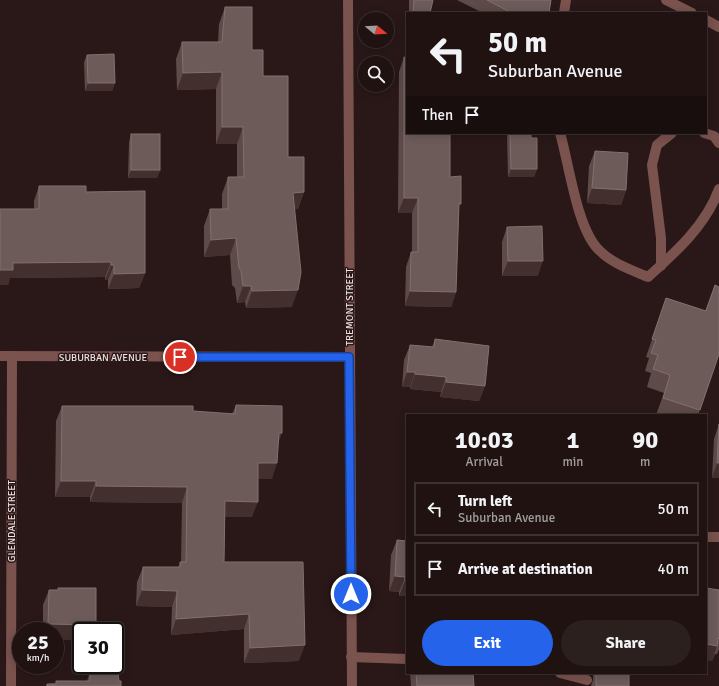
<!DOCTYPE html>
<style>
:root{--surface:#1f1211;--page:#2c201f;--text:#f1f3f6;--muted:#a19e9f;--line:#3c3231;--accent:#2563eb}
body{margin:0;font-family:Signika,sans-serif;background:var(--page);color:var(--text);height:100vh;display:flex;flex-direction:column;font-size:15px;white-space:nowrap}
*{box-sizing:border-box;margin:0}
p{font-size:13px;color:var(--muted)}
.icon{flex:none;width:22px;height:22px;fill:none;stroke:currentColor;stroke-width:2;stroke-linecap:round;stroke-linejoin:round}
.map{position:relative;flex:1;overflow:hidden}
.details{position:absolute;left:406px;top:414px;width:301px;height:260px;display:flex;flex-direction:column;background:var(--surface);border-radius:0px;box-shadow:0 2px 10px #0003,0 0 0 1px var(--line)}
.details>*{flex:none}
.banner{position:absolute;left:406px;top:12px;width:301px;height:122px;border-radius:0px;box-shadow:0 2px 10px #0003,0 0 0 1px var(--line);background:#1f1211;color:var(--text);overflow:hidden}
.needle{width:26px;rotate:108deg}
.fabs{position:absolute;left:358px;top:12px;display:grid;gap:8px}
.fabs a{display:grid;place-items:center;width:36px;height:36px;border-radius:50%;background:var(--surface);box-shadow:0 2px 10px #0003,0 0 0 1px var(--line);font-size:20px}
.speed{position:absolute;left:12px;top:622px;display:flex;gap:8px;font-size:20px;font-weight:700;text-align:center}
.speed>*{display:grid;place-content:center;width:52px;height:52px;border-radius:50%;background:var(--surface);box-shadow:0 2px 10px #0003,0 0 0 1px var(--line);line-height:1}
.speed small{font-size:10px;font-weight:400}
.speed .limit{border:2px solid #111;border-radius:6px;background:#fff;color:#111}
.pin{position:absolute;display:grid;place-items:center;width:34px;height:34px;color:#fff;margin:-17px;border:2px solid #fff;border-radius:50%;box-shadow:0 1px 4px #0007}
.me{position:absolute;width:44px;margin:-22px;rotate:0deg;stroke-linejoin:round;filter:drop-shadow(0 0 3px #0008)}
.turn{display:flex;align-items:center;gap:14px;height:84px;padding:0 16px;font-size:18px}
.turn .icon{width:52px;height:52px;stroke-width:2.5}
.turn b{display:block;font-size:28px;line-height:34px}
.then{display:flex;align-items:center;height:38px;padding:0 16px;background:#0003;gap:8px;font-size:15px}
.eta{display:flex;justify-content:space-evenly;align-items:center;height:68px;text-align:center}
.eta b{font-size:24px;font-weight:700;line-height:28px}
.cta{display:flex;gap:8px;margin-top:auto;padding:8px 16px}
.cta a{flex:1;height:46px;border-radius:24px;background:var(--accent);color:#fff;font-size:16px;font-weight:700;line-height:46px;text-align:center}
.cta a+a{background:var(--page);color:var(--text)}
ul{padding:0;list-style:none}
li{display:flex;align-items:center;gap:12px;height:54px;margin:0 8px 6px;padding:0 8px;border:2px solid var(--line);border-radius:0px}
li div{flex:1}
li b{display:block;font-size:15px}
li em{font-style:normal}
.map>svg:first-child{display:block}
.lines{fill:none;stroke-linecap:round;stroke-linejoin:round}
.lane{stroke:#7a524e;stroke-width:10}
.street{stroke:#7a524e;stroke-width:10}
.wall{fill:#5d4a49}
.shaded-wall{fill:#422f2e}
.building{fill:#6d5b5a;stroke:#81706f}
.route-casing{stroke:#184099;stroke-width:10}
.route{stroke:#2563eb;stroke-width:7}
.labels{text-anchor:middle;stroke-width:3;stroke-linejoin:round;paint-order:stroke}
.street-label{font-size:10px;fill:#efe3e1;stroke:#291817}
</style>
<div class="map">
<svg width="719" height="686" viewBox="0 0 719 686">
<rect width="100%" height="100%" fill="#291817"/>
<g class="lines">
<g class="lane">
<path d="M 564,13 L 566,0"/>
<path d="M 560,133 C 569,163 577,231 600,251 C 613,264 632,270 648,277 C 676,252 706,225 719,189"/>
<path d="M 704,133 L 714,136 L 719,143"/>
<path d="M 661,266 L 661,238 L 652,165 L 657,145 L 672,133"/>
<path d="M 351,657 L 407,659"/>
<path d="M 560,673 L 587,680"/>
</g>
<g class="street">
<path d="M 348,0 L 352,686"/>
<path d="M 666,0 L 692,13"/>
<path d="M 706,20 L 719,27"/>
<path d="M 0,356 L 349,357"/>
<path d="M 706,537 L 719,537"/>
<path d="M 11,686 L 12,357"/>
</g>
</g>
<g class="wall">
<path d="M 409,0 L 433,0 L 430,13 L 409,13 Z"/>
<path d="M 457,0 L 551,0 L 549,13 L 483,13 Z"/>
<path d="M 225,7 L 252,50 L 263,76 L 288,157 L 304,192 L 298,209 L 295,209 L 292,307 L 246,308 L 245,302 L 237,303 L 235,288 L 232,285 L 230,255 L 204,257 L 204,226 L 210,209 L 222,209 L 222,194 L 228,177 L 237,177 L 237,144 L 216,144 L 216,89 L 177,90 L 176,59 L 182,42 L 218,42 L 219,24 Z"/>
<path d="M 87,55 L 115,83 L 112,91 L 85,91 L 84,62 Z"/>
<path d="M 404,57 L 450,177 L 459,210 L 456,292 L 451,307 L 405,306 L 406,267 L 411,252 L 412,252 L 412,213 L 398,213 L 399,72 Z"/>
<path d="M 507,133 L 531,133 L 531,138 L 537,169 L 534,177 L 508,177 Z"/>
<path d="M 131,134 L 160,170 L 157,178 L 128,178 L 129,142 Z"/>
<path d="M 595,151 L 626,190 L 621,205 L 587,203 L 589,166 Z"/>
<path d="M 39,186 L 86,192 L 145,273 L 139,288 L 108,289 L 108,280 L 105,280 L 105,277 L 10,278 L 8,285 L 0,285 L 0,209 L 34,209 L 34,201 Z"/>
<path d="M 507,227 L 538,276 L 502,276 L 502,242 Z"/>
<path d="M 715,285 L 719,354 L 698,415 L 656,415 L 664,393 L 647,387 L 651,373 L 645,371 L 649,358 L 646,357 L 666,298 L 705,311 Z"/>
<path d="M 435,339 L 485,386 L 479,401 L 440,397 L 441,392 L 410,389 L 410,387 L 402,387 L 404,360 L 410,345 L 432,347 Z"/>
<path d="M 236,405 L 282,433 L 278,442 L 272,479 L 258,479 L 252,517 L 225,517 L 224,562 L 299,661 L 244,663 L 244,629 L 171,635 L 172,607 L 136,606 L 137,582 L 143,567 L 178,567 L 181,562 L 182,503 L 90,502 L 90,497 L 55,497 L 56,421 L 62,406 L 193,411 L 232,414 Z"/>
<path d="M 719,424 L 719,478 L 712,478 L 714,439 Z"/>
<path d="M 397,540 L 407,541 L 407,596 L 399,596 L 399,592 L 389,591 L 391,555 Z"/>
<path d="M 58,588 L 96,625 L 94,631 L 81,631 L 81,640 L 55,640 L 55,631 L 43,631 L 43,605 L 49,590 L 58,590 Z"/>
<path d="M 706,588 L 719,590 L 719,649 L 717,654 L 715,654 L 712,661 L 706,660 Z"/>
<path d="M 90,672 L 119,681 L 121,686 L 46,686 L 47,684 L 87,681 Z"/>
<path d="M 410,673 L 473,673 L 474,686 L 411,686 Z"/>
<path d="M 593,673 L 629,673 L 629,686 L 591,686 L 593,680 Z"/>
</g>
<g class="shaded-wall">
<path d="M 222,72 L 216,89 L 177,90 L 183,73 Z"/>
<path d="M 88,83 L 115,83 L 112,91 L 85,91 Z"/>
<path d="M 222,127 L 243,127 L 237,144 L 216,144 Z"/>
<path d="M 511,169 L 537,169 L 534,177 L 508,177 Z"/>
<path d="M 131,170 L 160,170 L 157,178 L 128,178 Z"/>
<path d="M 592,188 L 626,190 L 621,205 L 587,203 Z"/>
<path d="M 304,192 L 298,209 L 287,210 L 293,193 Z"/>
<path d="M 404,198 L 418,198 L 412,213 L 398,213 Z"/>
<path d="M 236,238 L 230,255 L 204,257 L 211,240 Z"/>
<path d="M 508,261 L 543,261 L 538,276 L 502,276 Z"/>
<path d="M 111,262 L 105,277 L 10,278 L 8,285 L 0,285 L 0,270 L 13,263 Z"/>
<path d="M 111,265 L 114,265 L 108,280 L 105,280 Z"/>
<path d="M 145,273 L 139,288 L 108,289 L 114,274 Z"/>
<path d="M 243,286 L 251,286 L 245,302 L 237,303 Z"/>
<path d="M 298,290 L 292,307 L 246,308 L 252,291 Z"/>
<path d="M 410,291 L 456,292 L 451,307 L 405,306 Z"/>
<path d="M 407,372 L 415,372 L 410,387 L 402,387 Z"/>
<path d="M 415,374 L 446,377 L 441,392 L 410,389 Z"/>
<path d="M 446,382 L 485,386 L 479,401 L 440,397 Z"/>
<path d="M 279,433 L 282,433 L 276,449 Z"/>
<path d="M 258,463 L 277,463 L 272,479 L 252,479 Z"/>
<path d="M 717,463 L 719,463 L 719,478 L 712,478 Z"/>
<path d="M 61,481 L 96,481 L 90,497 L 55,497 Z"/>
<path d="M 96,486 L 187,487 L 182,503 L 90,502 Z"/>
<path d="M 225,501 L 258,502 L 252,517 L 220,517 Z"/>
<path d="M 395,576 L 405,577 L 399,592 L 389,591 Z"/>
<path d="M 405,581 L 407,581 L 407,596 L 399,596 Z"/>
<path d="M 142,590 L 177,591 L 172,607 L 136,606 Z"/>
<path d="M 249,614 L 244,629 L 171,635 L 176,619 Z"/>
<path d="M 48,624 L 96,625 L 94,631 L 81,631 L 81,640 L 55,640 L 55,631 L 46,631 Z"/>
<path d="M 706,644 L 717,646 L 712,661 L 706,660 Z"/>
<path d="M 305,645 L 299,661 L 244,663 L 250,648 Z"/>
</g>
<g class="building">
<path d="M 414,0 L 433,0 L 430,13 L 413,13 Z"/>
<path d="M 487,0 L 551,0 L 549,13 L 512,13 Z"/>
<path d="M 225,7 L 252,7 L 252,50 L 263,50 L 263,76 L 288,76 L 288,157 L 304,157 L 304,192 L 293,193 L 301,272 L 298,290 L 252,291 L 251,286 L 243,286 L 241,271 L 239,268 L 236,238 L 211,240 L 210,209 L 228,209 L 228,177 L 244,177 L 243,127 L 222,127 L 222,72 L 183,73 L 182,42 L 222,42 Z"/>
<path d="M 114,54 L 115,83 L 88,83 L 87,55 Z"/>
<path d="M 404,57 L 407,58 L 407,133 L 450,133 L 450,177 L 461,176 L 461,204 L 459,204 L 456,292 L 410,291 L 411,252 L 418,252 L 418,198 L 404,198 Z"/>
<path d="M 510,133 L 531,133 L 531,138 L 537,138 L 537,169 L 511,169 Z"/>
<rect x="131" y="134" width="29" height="36"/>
<path d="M 595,151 L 628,153 L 626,190 L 592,188 Z"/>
<path d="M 39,186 L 86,186 L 86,192 L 145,191 L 145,273 L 114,274 L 114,265 L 111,265 L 111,262 L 13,263 L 13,270 L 0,270 L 0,209 L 39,209 Z"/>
<path d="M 542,226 L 543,261 L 508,261 L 507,227 Z"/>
<path d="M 715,285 L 719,287 L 719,354 L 700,410 L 663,398 L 670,375 L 653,369 L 658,355 L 651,353 L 656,340 L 652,339 L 666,298 L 706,311 Z"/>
<path d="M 435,339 L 489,346 L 485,386 L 446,382 L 446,377 L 415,374 L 415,372 L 407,372 L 410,345 L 434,347 Z"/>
<path d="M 236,405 L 282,406 L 282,433 L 279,433 L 277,463 L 258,463 L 258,502 L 225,501 L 224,562 L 303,562 L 305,645 L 250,648 L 249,614 L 176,619 L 177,591 L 142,590 L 143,567 L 180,567 L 180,562 L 186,562 L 187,487 L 96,486 L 96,481 L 61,481 L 62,406 L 193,406 L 193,411 L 235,414 Z"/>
<path d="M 719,424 L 719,463 L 717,463 Z"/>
<path d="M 397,540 L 407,541 L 407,581 L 405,581 L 405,577 L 395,576 Z"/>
<path d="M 58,588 L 96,588 L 96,625 L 48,624 L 49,590 L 58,590 Z"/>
<path d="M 706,588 L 719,590 L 719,639 L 718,638 L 717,646 L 706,644 Z"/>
<path d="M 90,672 L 118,673 L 119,681 L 121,681 L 121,686 L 47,686 L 47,684 L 56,684 L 56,681 L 90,681 Z"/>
<path d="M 416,673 L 473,673 L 474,686 L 417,686 Z"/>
<rect x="596" y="673" width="33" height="13"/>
</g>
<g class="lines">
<g class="route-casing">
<path id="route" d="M 180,357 L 349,357 L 351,594"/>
</g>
<use href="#route" class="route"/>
</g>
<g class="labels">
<g class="street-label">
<text transform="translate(349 307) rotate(-90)" y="4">TREMONT STREET</text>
<text x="103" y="361">SUBURBAN AVENUE</text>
<text transform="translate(11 521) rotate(-90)" y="4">GLENDALE STREET</text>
</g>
</g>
</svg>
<div class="fabs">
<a><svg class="needle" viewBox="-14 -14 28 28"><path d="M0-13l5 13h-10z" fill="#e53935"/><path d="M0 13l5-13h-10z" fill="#a19e9f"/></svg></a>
<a><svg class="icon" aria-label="search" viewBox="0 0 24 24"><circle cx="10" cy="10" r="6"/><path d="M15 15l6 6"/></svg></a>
</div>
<div class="speed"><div>25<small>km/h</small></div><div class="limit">30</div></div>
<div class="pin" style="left:180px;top:357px;background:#d93025"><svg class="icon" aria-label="arrive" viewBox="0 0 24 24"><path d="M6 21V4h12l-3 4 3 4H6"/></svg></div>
<svg class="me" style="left:351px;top:594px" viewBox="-20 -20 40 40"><circle r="17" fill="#2563eb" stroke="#fff" stroke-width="3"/><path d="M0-11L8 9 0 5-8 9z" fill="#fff"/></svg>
<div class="banner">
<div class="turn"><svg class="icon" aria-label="left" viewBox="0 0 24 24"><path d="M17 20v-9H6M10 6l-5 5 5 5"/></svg><div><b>50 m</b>Suburban Avenue</div></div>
<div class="then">Then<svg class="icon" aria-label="arrive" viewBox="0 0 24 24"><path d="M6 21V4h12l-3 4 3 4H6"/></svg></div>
</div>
<section class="details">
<div class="eta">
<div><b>10:03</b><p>Arrival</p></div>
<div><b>1</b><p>min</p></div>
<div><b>90</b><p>m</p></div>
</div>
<ul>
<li><svg class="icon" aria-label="left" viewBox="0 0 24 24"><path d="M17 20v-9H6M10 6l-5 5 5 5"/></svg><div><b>Turn left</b><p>Suburban Avenue</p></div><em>50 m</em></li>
<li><svg class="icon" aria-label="arrive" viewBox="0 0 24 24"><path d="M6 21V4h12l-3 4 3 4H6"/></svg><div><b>Arrive at destination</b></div><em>40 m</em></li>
</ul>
<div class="cta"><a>Exit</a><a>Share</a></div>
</section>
</div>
